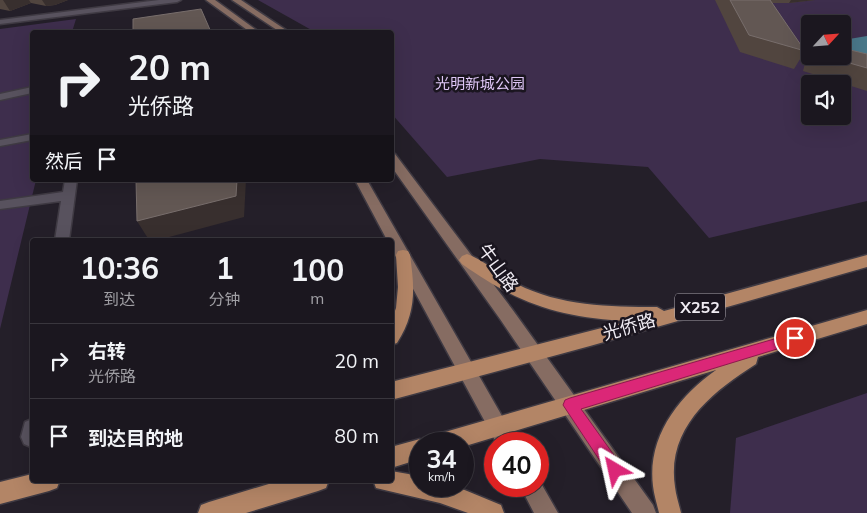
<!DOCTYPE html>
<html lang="zh">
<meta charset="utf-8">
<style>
:root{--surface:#1b171f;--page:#28242c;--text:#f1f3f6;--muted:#a09fa4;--line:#39363d}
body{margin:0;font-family:Mulish,"Noto Sans SC",sans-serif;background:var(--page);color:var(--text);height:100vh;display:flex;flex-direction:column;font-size:19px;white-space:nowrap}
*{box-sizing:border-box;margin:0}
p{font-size:16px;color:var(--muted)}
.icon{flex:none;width:28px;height:28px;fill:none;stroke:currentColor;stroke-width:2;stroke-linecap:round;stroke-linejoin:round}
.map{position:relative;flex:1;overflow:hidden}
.sheet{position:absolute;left:30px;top:238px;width:364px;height:245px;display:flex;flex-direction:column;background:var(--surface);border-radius:5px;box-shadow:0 5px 20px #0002,0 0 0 1px var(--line)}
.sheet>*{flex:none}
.guide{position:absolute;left:30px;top:30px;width:364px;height:152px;border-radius:5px;box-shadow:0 5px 20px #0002,0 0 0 1px var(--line);background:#1b171f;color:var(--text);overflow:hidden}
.needle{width:32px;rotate:64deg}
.tools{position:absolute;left:801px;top:15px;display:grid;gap:10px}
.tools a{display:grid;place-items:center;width:50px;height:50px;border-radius:5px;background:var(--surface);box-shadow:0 5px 20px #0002,0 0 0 1px var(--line);font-size:25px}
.speed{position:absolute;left:409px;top:432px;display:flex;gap:10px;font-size:25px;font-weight:700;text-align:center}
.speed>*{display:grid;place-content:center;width:65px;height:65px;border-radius:50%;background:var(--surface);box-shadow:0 5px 20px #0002,0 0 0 1px var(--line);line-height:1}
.speed small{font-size:12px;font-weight:400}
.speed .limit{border:8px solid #d22;background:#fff;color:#111}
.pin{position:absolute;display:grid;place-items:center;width:42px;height:42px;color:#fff;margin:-21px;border:2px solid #fff;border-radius:50%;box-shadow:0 1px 5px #0007}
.me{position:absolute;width:55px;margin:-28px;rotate:324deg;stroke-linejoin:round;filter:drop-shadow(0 0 4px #0008)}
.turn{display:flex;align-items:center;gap:18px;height:105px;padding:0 15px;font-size:22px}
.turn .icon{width:65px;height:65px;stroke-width:2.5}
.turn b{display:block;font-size:35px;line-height:42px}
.then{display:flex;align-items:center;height:48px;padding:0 15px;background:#0003;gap:10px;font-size:19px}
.eta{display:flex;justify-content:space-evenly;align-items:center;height:85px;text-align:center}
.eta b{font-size:30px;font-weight:700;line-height:35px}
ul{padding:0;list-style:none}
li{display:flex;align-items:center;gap:15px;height:75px;padding:0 15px;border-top:1px solid var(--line)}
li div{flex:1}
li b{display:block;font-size:19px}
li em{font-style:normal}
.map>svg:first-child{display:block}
.green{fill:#3e2e4d;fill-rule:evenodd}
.water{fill:#4a788a}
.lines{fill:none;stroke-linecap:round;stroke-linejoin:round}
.street-casing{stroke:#3f3a43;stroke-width:3}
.secondary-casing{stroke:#3f3a43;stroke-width:3}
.primary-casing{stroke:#3f3a43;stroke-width:3}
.street{fill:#58525e;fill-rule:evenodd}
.secondary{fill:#866c62;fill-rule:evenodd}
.primary{fill:#b38566;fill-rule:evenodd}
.wall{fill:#51453f}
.shaded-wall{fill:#382f2e}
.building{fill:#625753;stroke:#786e6c}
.route{fill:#db2777;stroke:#8e194d}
.labels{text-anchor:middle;stroke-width:5;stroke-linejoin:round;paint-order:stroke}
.far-park-label{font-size:15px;fill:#dfc7f7;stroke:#1a151f}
.shield{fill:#1a151f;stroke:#afabb3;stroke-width:1}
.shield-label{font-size:16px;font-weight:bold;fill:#efebf2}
.street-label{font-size:18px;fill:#efebf2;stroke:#1a151f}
</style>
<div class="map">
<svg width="867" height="513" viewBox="0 0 867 513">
<rect width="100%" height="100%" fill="#241f29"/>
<g class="green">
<path d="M 258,0 L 867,0 L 867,201 L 709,238 L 648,167 L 540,159 L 447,177 L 391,113 L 391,32 L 315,32 ZM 810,24 L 842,24 L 842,56 L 810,56 ZM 810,84 L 842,84 L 842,116 L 810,116 Z"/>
<path d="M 76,19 L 72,32 L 32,32 L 32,180 L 36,180 L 0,329 L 0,29 Z"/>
<path d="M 867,393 L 867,513 L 730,513 L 736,438 Z"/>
</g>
<path class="water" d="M 867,36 L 867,60 L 842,56 L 843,40 Z"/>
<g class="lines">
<g class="street-casing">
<g id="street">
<path d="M 159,0 L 181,0 L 177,2 L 0,24 L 0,20 Z"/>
<path d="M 32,87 L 32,93 L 0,100 L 0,94 Z"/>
<path d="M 32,134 L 32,140 L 0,146 L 0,140 Z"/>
<path d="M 65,180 L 77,180 L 69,240 L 55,240 L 61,201 L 0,209 L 0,201 L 63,192 Z"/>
<path d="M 32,419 L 32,446 L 31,447 L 24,444 L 21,437 L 25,422 Z"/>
</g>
</g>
<g class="secondary-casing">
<g id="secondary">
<path d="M 206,0 L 215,0 L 259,32 L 250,32 Z"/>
<path d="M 232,0 L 241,0 L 289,32 L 280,32 Z"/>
<path d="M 391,153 L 395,154 L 512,309 L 653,505 L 656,513 L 632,513 L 500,319 L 391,166 Z"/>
<path d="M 355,180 L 367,180 L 518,444 L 497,444 L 391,248 L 391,240 L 387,240 Z"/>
<path d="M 538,478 L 558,513 L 534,513 L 520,486 L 538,486 Z"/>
</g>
</g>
<g class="primary-casing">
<g id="primary">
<path d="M 403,250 L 408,251 L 410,255 C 415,290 416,313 397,343 L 391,345 L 391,322 L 396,308 L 398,287 L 396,255 L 398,251 Z"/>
<path d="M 467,254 C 484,260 500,275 517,284 C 560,306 609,307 657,307 L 664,311 L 867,255 L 867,267 L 590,346 L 391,400 L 391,382 L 629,321 C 561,318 518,304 462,264 L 459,260 L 462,256 Z"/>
<path d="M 867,310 L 867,324 L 758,357 L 756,364 C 712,392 666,428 675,487 C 676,496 679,504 681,513 L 659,513 C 657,504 654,495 653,486 C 647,437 678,397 716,370 L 462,447 L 462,444 L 420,444 L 420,459 L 391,468 L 391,447 L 420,439 L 428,443 L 431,437 L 438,434 Z"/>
<path d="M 391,471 L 420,476 L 420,486 L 455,486 L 501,505 L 504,513 L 468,513 L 440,503 L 376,488 L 373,480 L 391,480 Z"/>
<path d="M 32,474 L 32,480 L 60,480 L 57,488 L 49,491 L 0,504 L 0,482 Z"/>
<path d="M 282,480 L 329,480 L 326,488 L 318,491 L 246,513 L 198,513 L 201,505 L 209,502 Z"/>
</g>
</g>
<use href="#street" class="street"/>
<use href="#secondary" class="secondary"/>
<use href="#primary" class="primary"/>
</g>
<g class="wall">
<path d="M 0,0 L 68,0 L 55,5 L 46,6 L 31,3 L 10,11 L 0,9 Z"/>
<path d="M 715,0 L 815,0 L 789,3 L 772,3 L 805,51 L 794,69 L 740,52 Z"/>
<path d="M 810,52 L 810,56 L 842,56 L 867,54 L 867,91 L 803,71 L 806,59 Z"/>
</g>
<g class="shaded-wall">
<path d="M 3,0 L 29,0 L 31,3 L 10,11 Z"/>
<path d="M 42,0 L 68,0 L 55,5 L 46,6 Z"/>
<path d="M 791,0 L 815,0 L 789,3 Z"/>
<path d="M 237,180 L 246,180 L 244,217 L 158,240 L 149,240 L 137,221 Z"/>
</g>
<g class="building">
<path d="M 730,0 L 770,0 L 805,51 L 749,35 Z"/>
<path d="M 201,9 L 211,32 L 133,32 L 133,19 Z"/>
<path d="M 842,48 L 867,54 L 867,68 L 825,56 L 842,56 Z"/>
<path d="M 136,180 L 237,180 L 236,196 L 137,221 Z"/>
</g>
<path class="route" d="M 795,333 L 800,335 L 802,338 L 800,342 L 581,409 L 621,465 L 623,470 L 621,476 L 615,478 L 610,476 L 563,405 L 565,400 L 570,398 Z"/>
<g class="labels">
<g class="far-park-label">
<text x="480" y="89">光明新城公园</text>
</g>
<rect class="shield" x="675" y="293.5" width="50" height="27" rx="4"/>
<g class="shield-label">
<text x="700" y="313">X252</text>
</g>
<g class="street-label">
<text transform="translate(498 268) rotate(54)" y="6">牛山路</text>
<text transform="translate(629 327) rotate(-16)" y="6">光侨路</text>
</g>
</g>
</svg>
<div class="tools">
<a><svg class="needle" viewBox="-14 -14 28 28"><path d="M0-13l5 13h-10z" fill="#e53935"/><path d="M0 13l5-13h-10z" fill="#a09fa4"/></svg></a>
<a><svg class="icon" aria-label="sound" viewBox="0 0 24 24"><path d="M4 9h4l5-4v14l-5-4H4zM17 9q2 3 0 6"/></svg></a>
</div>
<div class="speed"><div>34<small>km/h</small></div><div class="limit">40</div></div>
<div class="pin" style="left:795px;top:338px;background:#d93025"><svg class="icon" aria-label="arrive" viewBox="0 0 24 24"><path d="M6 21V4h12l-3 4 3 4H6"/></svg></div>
<svg class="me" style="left:615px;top:470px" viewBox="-20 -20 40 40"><path d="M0-17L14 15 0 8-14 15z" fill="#db2777" stroke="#fff" stroke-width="4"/></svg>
<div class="guide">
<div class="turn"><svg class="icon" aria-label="right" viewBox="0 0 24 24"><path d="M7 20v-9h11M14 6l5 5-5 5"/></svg><div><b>20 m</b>光侨路</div></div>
<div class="then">然后<svg class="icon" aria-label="arrive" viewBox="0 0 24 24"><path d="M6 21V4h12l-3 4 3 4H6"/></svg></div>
</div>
<section class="sheet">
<div class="eta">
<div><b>10:36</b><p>到达</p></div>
<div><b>1</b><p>分钟</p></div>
<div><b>100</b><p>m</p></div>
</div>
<ul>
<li><svg class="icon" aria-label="right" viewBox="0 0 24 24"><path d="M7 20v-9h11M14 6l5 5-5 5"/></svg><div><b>右转</b><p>光侨路</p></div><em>20 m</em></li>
<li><svg class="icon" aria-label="arrive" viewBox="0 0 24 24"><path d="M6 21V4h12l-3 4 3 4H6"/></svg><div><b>到达目的地</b></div><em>80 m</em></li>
</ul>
</section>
</div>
